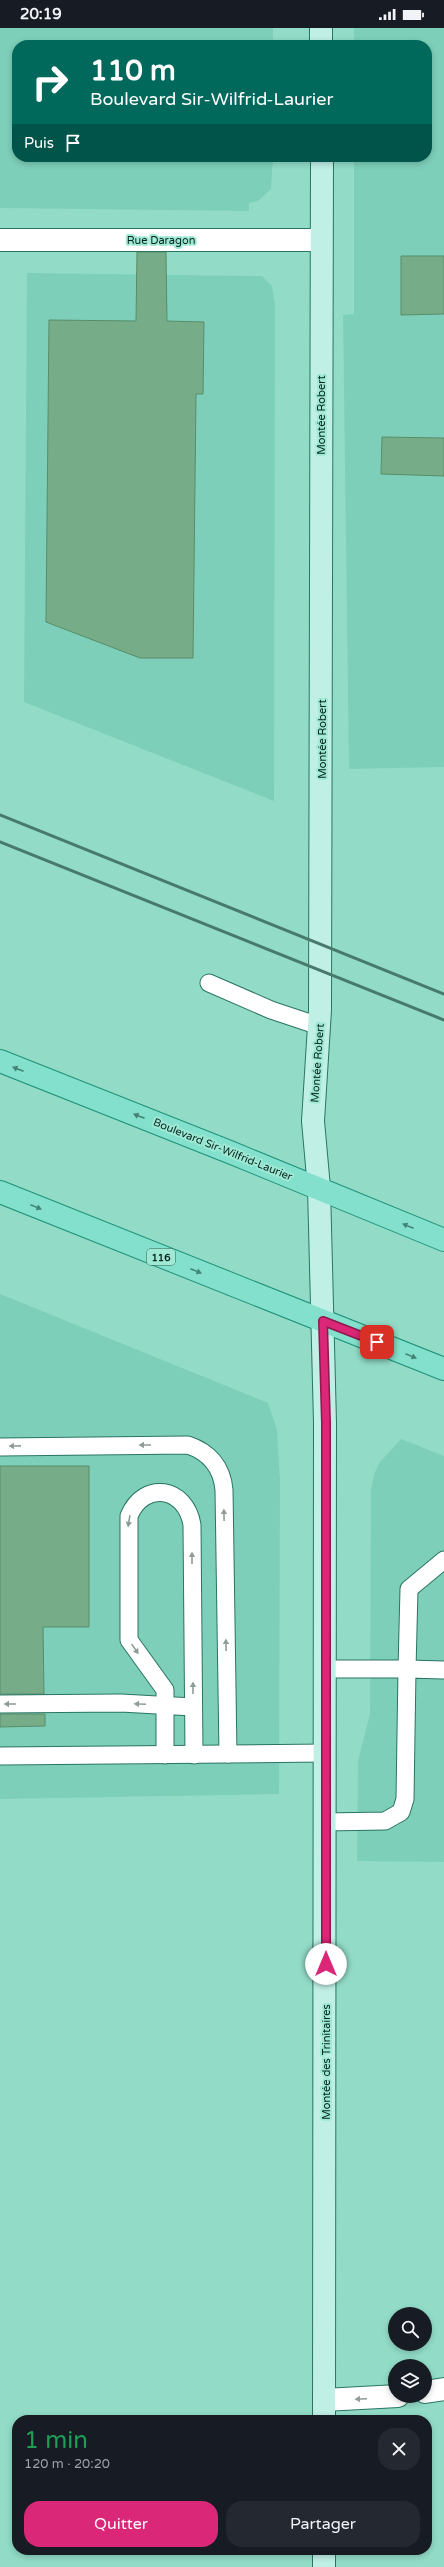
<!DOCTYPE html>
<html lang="fr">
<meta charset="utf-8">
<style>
:root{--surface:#171b24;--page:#242831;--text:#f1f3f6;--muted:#9ea1a6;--accent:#db2777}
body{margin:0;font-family:"Varela Round",sans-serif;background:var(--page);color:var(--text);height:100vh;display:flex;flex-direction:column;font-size:15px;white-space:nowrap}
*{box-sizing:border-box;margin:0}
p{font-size:13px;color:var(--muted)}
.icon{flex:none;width:22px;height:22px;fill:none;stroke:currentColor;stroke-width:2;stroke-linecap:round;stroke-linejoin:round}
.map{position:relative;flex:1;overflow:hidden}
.side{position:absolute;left:12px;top:2387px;width:420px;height:140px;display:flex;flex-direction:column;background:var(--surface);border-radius:16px;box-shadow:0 2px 6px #0003}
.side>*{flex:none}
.banner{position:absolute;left:12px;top:12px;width:420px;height:122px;border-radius:16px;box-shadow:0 2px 6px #0003;background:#00695c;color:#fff;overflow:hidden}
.fabs{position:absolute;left:388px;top:2279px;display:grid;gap:8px}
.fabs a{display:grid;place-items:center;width:44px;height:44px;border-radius:50%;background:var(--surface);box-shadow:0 2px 6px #0003;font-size:20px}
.pin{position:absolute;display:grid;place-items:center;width:34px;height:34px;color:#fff;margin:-17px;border-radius:8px;box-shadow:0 2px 6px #0006}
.me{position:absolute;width:44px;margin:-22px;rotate:0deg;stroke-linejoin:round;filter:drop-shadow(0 0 3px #0008)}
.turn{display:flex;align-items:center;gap:14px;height:84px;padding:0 12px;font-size:18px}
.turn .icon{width:52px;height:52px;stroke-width:2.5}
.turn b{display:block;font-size:28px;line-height:34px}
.then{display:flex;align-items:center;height:38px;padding:0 12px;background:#0003;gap:8px;font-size:15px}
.round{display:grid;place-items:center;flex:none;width:42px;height:42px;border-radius:16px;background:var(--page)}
.overview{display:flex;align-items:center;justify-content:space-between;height:68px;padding:0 12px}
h1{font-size:24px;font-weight:600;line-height:30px;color:#1e9e55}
.button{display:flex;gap:8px;margin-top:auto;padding:8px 12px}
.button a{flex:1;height:46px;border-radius:16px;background:var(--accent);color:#fff;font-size:16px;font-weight:600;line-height:46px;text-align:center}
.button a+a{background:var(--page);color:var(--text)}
.status{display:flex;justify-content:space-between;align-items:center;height:28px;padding:0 20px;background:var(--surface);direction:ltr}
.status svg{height:11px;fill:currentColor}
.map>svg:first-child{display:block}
.built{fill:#7dcfb9}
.building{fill:#76ad88;stroke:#588d6a}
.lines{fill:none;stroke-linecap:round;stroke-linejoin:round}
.lane-casing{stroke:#297563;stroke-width:19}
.street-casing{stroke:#297563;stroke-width:24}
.secondary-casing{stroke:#297563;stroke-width:24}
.primary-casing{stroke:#209179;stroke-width:24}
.lane{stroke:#fff;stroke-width:17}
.street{stroke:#fff;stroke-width:22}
.secondary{stroke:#c0efe6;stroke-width:22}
.primary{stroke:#82e0cc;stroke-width:22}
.rail{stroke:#477a6c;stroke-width:3}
.oneway{fill:#448275}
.oneway2{fill:#8f9d9a}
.route-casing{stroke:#8e194d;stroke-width:10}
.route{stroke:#db2777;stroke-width:7}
.labels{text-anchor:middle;stroke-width:4;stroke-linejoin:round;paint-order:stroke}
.shield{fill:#9fe9d4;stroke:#346055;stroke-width:1}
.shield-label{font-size:10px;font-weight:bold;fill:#06251e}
.street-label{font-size:11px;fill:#06251e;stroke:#9fe9d4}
</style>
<div class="status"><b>20:19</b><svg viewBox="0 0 49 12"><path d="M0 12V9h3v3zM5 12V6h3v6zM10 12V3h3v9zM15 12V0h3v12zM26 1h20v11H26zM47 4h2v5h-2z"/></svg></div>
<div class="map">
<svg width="444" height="2539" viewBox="0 0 444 2539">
<rect width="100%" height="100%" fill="#92dcc7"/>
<g class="built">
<path d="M 0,0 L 273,0 L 273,17 L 17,17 L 17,129 L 273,129 L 271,161 L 258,173 L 249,175 L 249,183 L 0,180 Z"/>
<path d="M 354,0 L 444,0 L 444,739 L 349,741 L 343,287 L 354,286 L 354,129 L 427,129 L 427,17 L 354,17 Z"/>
<path d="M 27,245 L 262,248 L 272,258 L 275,278 L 274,773 L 24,674 Z"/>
<path d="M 0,1266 L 268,1375 L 277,1402 L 280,1453 L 279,1766 L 0,1771 Z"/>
<path d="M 401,1411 L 444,1428 L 444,1834 L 357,1833 L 358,1733 L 370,1686 L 371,1463 L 374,1446 L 380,1434 Z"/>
</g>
<g class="building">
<path d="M 137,224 L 166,224 L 167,293 L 204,294 L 203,366 L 196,366 L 193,630 L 140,630 L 46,594 L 49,292 L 136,293 Z"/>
<path d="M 401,228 L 444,228 L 444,286 L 401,287 Z"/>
<path d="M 382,409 L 444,410 L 444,448 L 381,446 Z"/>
<path d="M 0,1438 L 89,1438 L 89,1599 L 43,1599 L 44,1666 L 0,1666 Z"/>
<path d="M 0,1686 L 45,1686 L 45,1698 L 0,1699 Z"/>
</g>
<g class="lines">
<g class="lane-casing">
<g id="lane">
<path d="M 209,955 L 271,982 L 319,998"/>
<path d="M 0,1419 L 188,1417 C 209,1424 222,1439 224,1462 L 228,1726"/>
<path d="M 326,1641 L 407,1641 L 409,1561 L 444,1532"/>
<path d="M 0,1676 L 121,1675 L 193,1679"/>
<path d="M 165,1727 L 165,1662 L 129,1612 L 129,1488 C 144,1452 186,1459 192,1497 L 194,1727"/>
<path d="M 0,1728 L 325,1725"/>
<path d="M 325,1794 L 385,1793 L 401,1784 L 405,1771 L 407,1641 L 444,1642"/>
</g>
</g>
<g class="street-casing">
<g id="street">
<path d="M 0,212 L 321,212"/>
<path d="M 425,2364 L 444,2361"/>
<path d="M 324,2372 L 398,2368"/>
</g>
</g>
<g class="secondary-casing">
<g id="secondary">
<path d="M 321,0 L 321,17"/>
<path d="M 322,129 L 320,982 L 313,1093 L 319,1160 L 325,1395 L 324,2392"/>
<path d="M 324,2539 L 324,2522"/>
</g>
</g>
<g class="primary-casing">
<g id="primary">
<path d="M 0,1033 L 232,1125 L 444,1212"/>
<path d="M 0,1164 L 444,1341"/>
</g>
</g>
<use href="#lane" class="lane"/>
<use href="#street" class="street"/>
<use href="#secondary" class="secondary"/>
<use href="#primary" class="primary"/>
<g class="rail">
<path d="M 0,787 L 444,966"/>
<path d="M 0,814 L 444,992"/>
</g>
</g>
<defs><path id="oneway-solid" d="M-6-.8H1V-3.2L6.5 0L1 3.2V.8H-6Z"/></defs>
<g class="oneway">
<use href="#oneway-solid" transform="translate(18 1041) rotate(-159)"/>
<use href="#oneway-solid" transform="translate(139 1088) rotate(-159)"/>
<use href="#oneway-solid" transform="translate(36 1179) rotate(22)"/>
<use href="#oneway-solid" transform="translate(408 1198) rotate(-158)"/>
<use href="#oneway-solid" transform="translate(196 1243) rotate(22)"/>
<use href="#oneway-solid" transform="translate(411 1328) rotate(22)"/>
</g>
<g class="oneway2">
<use href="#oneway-solid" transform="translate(145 1417) rotate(-180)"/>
<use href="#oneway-solid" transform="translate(15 1418) rotate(179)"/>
<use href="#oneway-solid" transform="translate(224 1487) rotate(-91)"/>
<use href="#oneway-solid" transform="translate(129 1493) rotate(99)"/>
<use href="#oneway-solid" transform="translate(192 1530) rotate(-90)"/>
<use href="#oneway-solid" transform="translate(226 1617) rotate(-91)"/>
<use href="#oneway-solid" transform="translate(135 1621) rotate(55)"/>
<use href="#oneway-solid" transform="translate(193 1660) rotate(-90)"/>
<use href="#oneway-solid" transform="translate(10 1676) rotate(180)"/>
<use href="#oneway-solid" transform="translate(140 1676) rotate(-178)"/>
<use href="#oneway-solid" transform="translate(361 2371) rotate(178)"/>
</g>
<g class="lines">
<g class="route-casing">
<path id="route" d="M 326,1936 L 326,1395 L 323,1293 L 377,1314"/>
</g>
<use href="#route" class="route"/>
</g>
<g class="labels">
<rect class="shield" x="147" y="1221" width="28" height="16" rx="3"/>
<g class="shield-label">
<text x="161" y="1233">116</text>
</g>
<g class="street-label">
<text x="161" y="216">Rue Daragon</text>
<text transform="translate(321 387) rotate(-90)" y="4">Montée Robert</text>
<text transform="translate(322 711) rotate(-90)" y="4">Montée Robert</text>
<text transform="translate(317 1035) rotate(-86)" y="4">Montée Robert</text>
<text transform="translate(223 1121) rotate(22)" y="4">Boulevard Sir-Wilfrid-Laurier</text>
<text transform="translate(326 2034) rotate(-90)" y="4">Montée des Trinitaires</text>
</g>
</g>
</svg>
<div class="fabs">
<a><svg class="icon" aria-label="search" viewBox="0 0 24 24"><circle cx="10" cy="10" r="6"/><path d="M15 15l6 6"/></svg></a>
<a><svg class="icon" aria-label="layers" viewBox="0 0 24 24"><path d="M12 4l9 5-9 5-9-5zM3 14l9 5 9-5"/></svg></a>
</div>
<div class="pin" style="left:377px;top:1314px;background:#d93025"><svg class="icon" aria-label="arrive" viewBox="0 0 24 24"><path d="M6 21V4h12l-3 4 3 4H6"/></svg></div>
<svg class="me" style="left:326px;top:1936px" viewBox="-20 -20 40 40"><circle r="19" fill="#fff"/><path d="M0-13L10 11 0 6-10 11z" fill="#db2777"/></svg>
<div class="banner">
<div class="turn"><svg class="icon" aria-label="right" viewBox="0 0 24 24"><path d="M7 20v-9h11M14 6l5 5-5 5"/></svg><div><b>110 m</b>Boulevard Sir-Wilfrid-Laurier</div></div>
<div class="then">Puis<svg class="icon" aria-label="arrive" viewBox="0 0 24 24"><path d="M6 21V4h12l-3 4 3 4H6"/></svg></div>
</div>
<section class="side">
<div class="overview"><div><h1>1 min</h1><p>120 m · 20:20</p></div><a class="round"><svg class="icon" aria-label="close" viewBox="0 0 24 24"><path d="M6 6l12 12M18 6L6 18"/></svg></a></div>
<div class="button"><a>Quitter</a><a>Partager</a></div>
</section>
</div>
